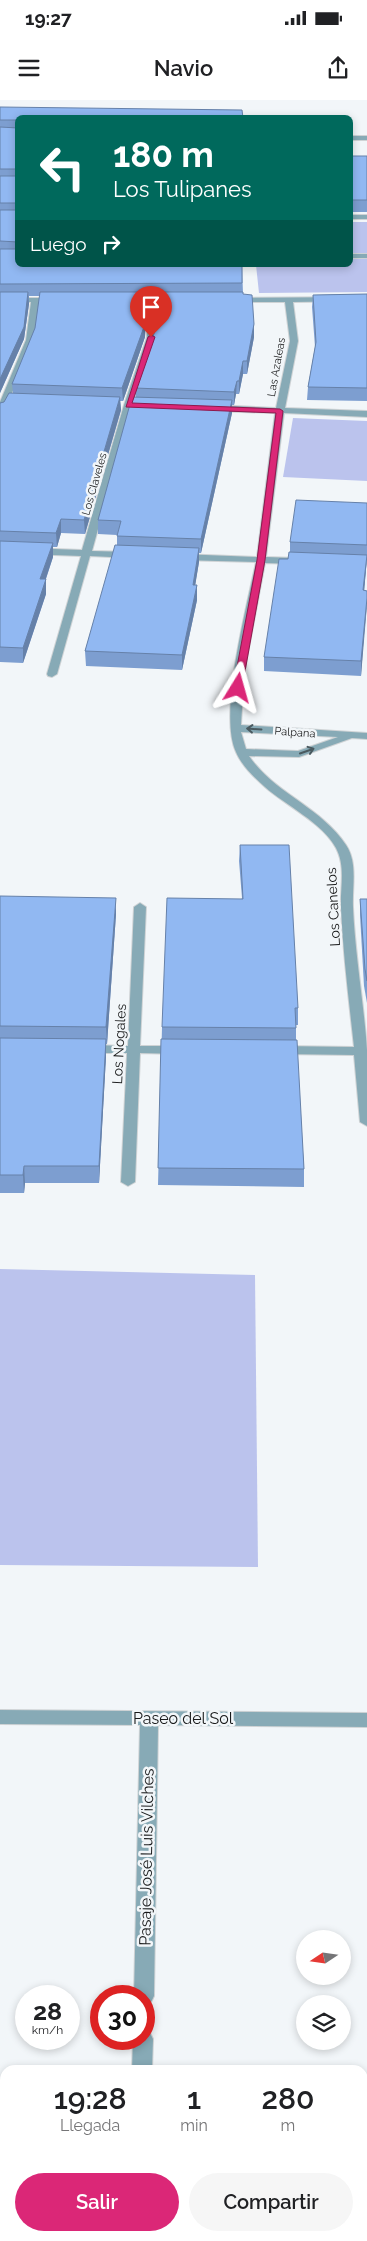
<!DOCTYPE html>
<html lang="es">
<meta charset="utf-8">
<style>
:root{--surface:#fff;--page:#f6f6f6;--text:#202124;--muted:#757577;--accent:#db2777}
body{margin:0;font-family:Raleway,sans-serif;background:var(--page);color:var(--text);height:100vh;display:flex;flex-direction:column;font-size:19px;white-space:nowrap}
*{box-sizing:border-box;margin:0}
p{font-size:16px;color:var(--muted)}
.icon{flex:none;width:28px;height:28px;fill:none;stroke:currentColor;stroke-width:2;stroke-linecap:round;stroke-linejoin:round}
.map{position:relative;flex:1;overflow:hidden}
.drawer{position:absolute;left:0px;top:1965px;width:368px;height:176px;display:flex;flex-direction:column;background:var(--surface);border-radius:15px 15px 0 0;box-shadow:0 2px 8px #0003}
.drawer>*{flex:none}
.banner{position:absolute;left:15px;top:15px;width:338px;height:152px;border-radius:8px;box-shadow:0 2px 8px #0003;background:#00695c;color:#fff;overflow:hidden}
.needle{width:32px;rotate:257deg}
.buttons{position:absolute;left:296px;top:1830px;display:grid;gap:10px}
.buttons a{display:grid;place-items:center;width:55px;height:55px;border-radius:50%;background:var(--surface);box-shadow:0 2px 8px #0003;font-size:25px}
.speed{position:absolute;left:15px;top:1885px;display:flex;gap:10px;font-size:25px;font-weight:700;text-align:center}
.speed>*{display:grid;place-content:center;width:65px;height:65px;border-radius:50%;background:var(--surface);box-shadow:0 2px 8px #0003;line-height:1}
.speed small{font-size:12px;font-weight:400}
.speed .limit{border:8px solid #d22;background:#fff;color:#111}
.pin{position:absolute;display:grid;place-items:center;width:42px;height:42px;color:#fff;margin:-51px -21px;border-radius:50% 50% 50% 0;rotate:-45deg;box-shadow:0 0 5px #0007}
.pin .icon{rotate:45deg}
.me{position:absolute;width:55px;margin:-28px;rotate:8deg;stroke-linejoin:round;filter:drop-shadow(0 0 4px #0008)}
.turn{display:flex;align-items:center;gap:18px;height:105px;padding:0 15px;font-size:22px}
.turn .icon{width:65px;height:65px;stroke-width:2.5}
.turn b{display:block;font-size:35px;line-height:42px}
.then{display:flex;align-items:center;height:48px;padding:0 15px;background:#0003;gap:10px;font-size:19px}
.eta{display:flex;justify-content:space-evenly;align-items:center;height:85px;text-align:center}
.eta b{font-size:30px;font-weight:600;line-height:35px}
.cta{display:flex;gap:10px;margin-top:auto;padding:10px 15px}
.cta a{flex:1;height:58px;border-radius:30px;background:var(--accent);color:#fff;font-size:20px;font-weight:600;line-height:58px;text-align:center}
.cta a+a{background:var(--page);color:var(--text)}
.status{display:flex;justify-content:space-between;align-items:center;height:35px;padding:0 25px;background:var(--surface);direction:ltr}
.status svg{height:14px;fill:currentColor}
header{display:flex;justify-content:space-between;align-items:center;height:65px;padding:0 15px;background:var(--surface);font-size:22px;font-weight:600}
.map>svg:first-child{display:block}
.green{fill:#bbc3ed}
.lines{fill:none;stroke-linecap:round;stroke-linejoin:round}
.minor-casing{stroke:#cfd3d5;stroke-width:2}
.minor{fill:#87aab6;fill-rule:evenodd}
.wall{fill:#7d9ed0}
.shaded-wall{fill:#6681a9}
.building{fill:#91b8f2;stroke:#6681a9}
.oneway{stroke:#4a5a60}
.route{fill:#db2777;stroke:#8e194d}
.labels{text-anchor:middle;stroke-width:5;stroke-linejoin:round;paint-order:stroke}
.far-street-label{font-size:11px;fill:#18191a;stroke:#f2f6f9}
.street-label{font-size:14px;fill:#18191a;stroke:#f2f6f9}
.near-street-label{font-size:16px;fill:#18191a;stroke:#f2f6f9}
</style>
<div class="status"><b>19:27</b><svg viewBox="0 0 49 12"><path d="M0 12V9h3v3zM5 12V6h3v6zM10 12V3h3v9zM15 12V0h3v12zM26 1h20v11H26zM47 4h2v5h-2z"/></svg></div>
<header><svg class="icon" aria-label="menu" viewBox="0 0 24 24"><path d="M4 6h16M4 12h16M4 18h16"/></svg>Navio<svg class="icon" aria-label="share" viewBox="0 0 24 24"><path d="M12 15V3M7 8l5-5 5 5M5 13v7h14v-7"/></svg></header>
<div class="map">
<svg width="367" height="2141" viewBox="0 0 367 2141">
<rect width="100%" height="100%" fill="#f2f6f9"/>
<g class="green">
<rect x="350" y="122" width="17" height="31"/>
<path d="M 350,159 L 367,159 L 367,192 L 259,193 L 256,165 L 350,165 Z"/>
<path d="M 293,318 L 367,321 L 367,381 L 283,377 Z"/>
<path d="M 0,1169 L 255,1175 L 258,1467 L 0,1465 Z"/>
</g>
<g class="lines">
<g class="minor-casing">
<g id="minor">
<rect x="350" y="36" width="17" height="4"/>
<rect x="350" y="115" width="17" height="4"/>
<rect x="350" y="154" width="17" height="4"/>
<path d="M 367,197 L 367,201 L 293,202 L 298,241 L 285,308 L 367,311 L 367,317 L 284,313 L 266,457 L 296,458 L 301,461 L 296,464 L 265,463 L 244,574 L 241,625 L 367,633 L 367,639 L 352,638 L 299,657 L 249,656 C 274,693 321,707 346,745 C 358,763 352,786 353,807 C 355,855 364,904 367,950 C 367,975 367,1001 367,1026 L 360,1022 L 354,955 L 281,954 L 275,950 L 281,946 L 354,947 C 349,901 343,854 341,808 C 340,787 346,767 336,748 C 323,723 285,705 265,687 C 254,677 242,666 236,652 C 218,614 247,506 256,462 L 180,460 L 175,457 L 180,454 L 257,457 L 275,313 L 213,311 L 209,308 L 213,305 L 276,308 L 290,241 L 285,202 L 232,202 L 232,198 ZM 241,632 L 338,637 L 298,651 L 246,649 Z"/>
<path d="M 0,198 L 56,198 L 60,200 L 56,202 L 39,202 L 34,240 L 4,312 L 0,315 L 0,302 L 26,240 L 31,202 L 0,202 Z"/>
<path d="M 149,198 L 156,200 L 155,237 L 132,305 L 92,451 L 131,452 L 136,455 L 131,458 L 90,456 L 57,574 L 52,577 L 48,576 L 47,574 L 81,456 L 0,453 L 0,447 L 82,450 L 124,305 L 147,237 Z"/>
<path d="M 140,803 L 146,807 L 140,946 L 179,946 L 185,950 L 179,954 L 140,953 L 135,1082 L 128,1086 L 121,1082 L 127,953 L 88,953 L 82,949 L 88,945 L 128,946 L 134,807 Z"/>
<path d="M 0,1610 L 367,1613 L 367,1627 L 158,1625 L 154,1896 L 151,1902 L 144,1904 L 144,1896 L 134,1896 L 140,1625 L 0,1624 Z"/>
<path d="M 144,1931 L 150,1933 L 153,1939 L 152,1970 L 132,1970 L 133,1939 L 144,1939 Z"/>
<rect x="128" y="2136" width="22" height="5"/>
</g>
</g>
<use href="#minor" class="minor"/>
</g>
<g class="wall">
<path d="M 0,7 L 18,18 L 18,165 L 242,165 L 243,194 L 254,224 L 254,237 L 247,274 L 243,274 L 239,294 L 236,294 L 234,305 L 232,305 L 232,313 L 201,453 L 199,453 L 199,462 L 195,485 L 197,485 L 197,500 L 182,570 L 86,566 L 85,551 L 117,445 L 117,435 L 98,434 L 98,420 L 136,297 L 135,288 L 157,225 L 158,196 L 146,196 L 145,237 L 123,301 L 120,301 L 121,310 L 85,434 L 61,433 L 57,447 L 53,447 L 53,457 L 46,479 L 46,494 L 23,563 L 0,562 L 0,303 L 4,302 L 13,293 L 12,284 L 35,228 L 40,196 L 29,196 L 29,204 L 24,239 L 0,293 Z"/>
<rect x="350" y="56" width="17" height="56"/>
<path d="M 367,194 L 367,301 L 307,300 L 308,287 L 315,247 L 312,207 L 313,195 Z"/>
<path d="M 367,403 L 367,459 L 364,490 L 367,491 L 361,576 L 264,571 L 264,557 L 290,452 L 290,442 Z"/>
<path d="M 240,745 L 298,908 L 298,925 L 296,925 L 296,940 L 304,1069 L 304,1087 L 158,1085 L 162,927 L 242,798 L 239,761 Z"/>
<path d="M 0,796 L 116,814 L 107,944 L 106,944 L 106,956 L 99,1083 L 25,1083 L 24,1093 L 0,1093 Z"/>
<path d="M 360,799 L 367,799 L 367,903 L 364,886 L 360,815 Z"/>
</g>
<g class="shaded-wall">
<path d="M 28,192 L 29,204 L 24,239 L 0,293 L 0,279 Z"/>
<path d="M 146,192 L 145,237 L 123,301 L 122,288 Z"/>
<path d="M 254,224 L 254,237 L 247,274 L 247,261 Z"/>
<path d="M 243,261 L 243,274 L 239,294 L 239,281 Z"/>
<path d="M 237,281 L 236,294 L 234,305 L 234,292 Z"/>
<path d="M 120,297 L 121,310 L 85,434 L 84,420 Z"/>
<path d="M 232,300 L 232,313 L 201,453 L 201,439 Z"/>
<path d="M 61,419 L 61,433 L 57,447 L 56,433 Z"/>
<path d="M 53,443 L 53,457 L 41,493 L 40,479 Z"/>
<path d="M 199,448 L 199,462 L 193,499 L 193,485 Z"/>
<path d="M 367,455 L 366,469 L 363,505 L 363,490 Z"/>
<path d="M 46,479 L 46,494 L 23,563 L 23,548 Z"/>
<path d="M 197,485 L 197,500 L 182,570 L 182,555 Z"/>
<path d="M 367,498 L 367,505 L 361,576 L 361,561 Z"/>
<path d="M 116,798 L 116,814 L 107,944 L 106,927 Z"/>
<path d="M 106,939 L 106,956 L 99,1083 L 99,1066 Z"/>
<path d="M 24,1066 L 25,1083 L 24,1093 L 23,1075 Z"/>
</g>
<g class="building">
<path d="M 0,7 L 242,10 L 243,18 L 18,18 L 18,20 L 0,20 Z"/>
<path d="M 0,27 L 18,28 L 18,69 L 0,69 Z"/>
<rect x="350" y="56" width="17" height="44"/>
<rect x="0" y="76" width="18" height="27"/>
<path d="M 0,110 L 18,110 L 18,142 L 0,141 Z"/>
<path d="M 0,149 L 18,149 L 18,165 L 242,165 L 242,183 L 0,184 Z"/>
<path d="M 0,192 L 28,192 L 24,227 L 0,279 Z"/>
<path d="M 40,192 L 146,192 L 145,224 L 122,288 L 12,284 L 35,228 Z"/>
<path d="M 158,192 L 243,192 L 243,194 L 252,195 L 254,224 L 247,261 L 243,261 L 239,281 L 237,281 L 234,292 L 135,288 L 157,225 Z"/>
<path d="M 367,194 L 367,288 L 308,287 L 316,242 L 313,195 Z"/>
<path d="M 9,293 L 120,297 L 84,420 L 61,419 L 56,433 L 0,431 L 0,303 L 4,302 Z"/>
<path d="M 132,297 L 232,300 L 201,439 L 117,436 L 121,421 L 98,420 Z"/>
<path d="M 296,400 L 367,403 L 367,445 L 290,442 Z"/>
<path d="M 0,441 L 53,443 L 40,479 L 46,479 L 23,548 L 0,547 Z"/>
<path d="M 115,445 L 199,448 L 193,485 L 197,485 L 182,555 L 85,551 Z"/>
<path d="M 289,452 L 367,455 L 363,490 L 367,491 L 367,498 L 361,561 L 264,557 L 279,459 L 288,459 Z"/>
<path d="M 240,745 L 289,745 L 298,908 L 295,908 L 296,928 L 162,927 L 167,798 L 243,799 Z"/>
<path d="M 0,796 L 116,798 L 106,927 L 0,926 Z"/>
<path d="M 360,799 L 367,799 L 367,881 L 365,869 Z"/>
<path d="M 0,938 L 106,939 L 99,1066 L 24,1066 L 23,1075 L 0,1075 Z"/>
<path d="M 161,939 L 297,940 L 304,1069 L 158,1068 Z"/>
</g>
<defs><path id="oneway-shaft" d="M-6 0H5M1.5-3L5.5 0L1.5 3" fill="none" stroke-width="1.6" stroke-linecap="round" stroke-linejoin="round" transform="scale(1.25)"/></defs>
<g class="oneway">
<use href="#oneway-shaft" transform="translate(254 629) rotate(-176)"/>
<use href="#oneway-shaft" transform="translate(307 651) rotate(-19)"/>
</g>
<path class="route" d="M 151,235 L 155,237 L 132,303 L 280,309 L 283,311 L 265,460 L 242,588 L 238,591 L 233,588 L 257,460 L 276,313 L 126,307 L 148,237 Z"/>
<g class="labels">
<g class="far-street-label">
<text transform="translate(276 267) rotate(-80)" y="4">Las Azaleas</text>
<text transform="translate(94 384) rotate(-74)" y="4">Los Claveles</text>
<text transform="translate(295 632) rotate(4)" y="4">Palpana</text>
</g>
<g class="street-label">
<text transform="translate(333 807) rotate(-93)" y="5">Los Canelos</text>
<text transform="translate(119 944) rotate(-87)" y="5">Los Nogales</text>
</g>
<g class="near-street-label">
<text x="183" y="1624">Paseo del Sol</text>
<text transform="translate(146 1757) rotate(-89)" y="6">Pasaje José Luis Vilches</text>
</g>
</g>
</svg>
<div class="buttons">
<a><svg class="needle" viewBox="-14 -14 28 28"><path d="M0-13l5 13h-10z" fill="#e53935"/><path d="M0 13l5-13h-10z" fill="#757577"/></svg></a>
<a><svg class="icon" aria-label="layers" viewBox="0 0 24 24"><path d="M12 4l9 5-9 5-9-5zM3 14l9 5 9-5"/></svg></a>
</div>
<div class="speed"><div>28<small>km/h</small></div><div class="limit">30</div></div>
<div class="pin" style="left:151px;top:237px;background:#d93025"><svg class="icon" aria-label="arrive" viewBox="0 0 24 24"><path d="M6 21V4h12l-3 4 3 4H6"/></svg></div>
<svg class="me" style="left:238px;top:588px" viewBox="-20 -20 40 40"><path d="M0-17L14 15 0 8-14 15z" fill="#db2777" stroke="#fff" stroke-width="4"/></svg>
<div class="banner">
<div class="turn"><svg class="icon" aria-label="left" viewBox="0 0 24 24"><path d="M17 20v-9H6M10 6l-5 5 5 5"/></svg><div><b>180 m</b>Los Tulipanes</div></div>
<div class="then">Luego<svg class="icon" aria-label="right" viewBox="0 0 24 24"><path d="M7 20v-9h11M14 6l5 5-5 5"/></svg></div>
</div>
<section class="drawer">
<div class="eta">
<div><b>19:28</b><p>Llegada</p></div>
<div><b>1</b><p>min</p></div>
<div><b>280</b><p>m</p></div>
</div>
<div class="cta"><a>Salir</a><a>Compartir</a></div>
</section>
</div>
